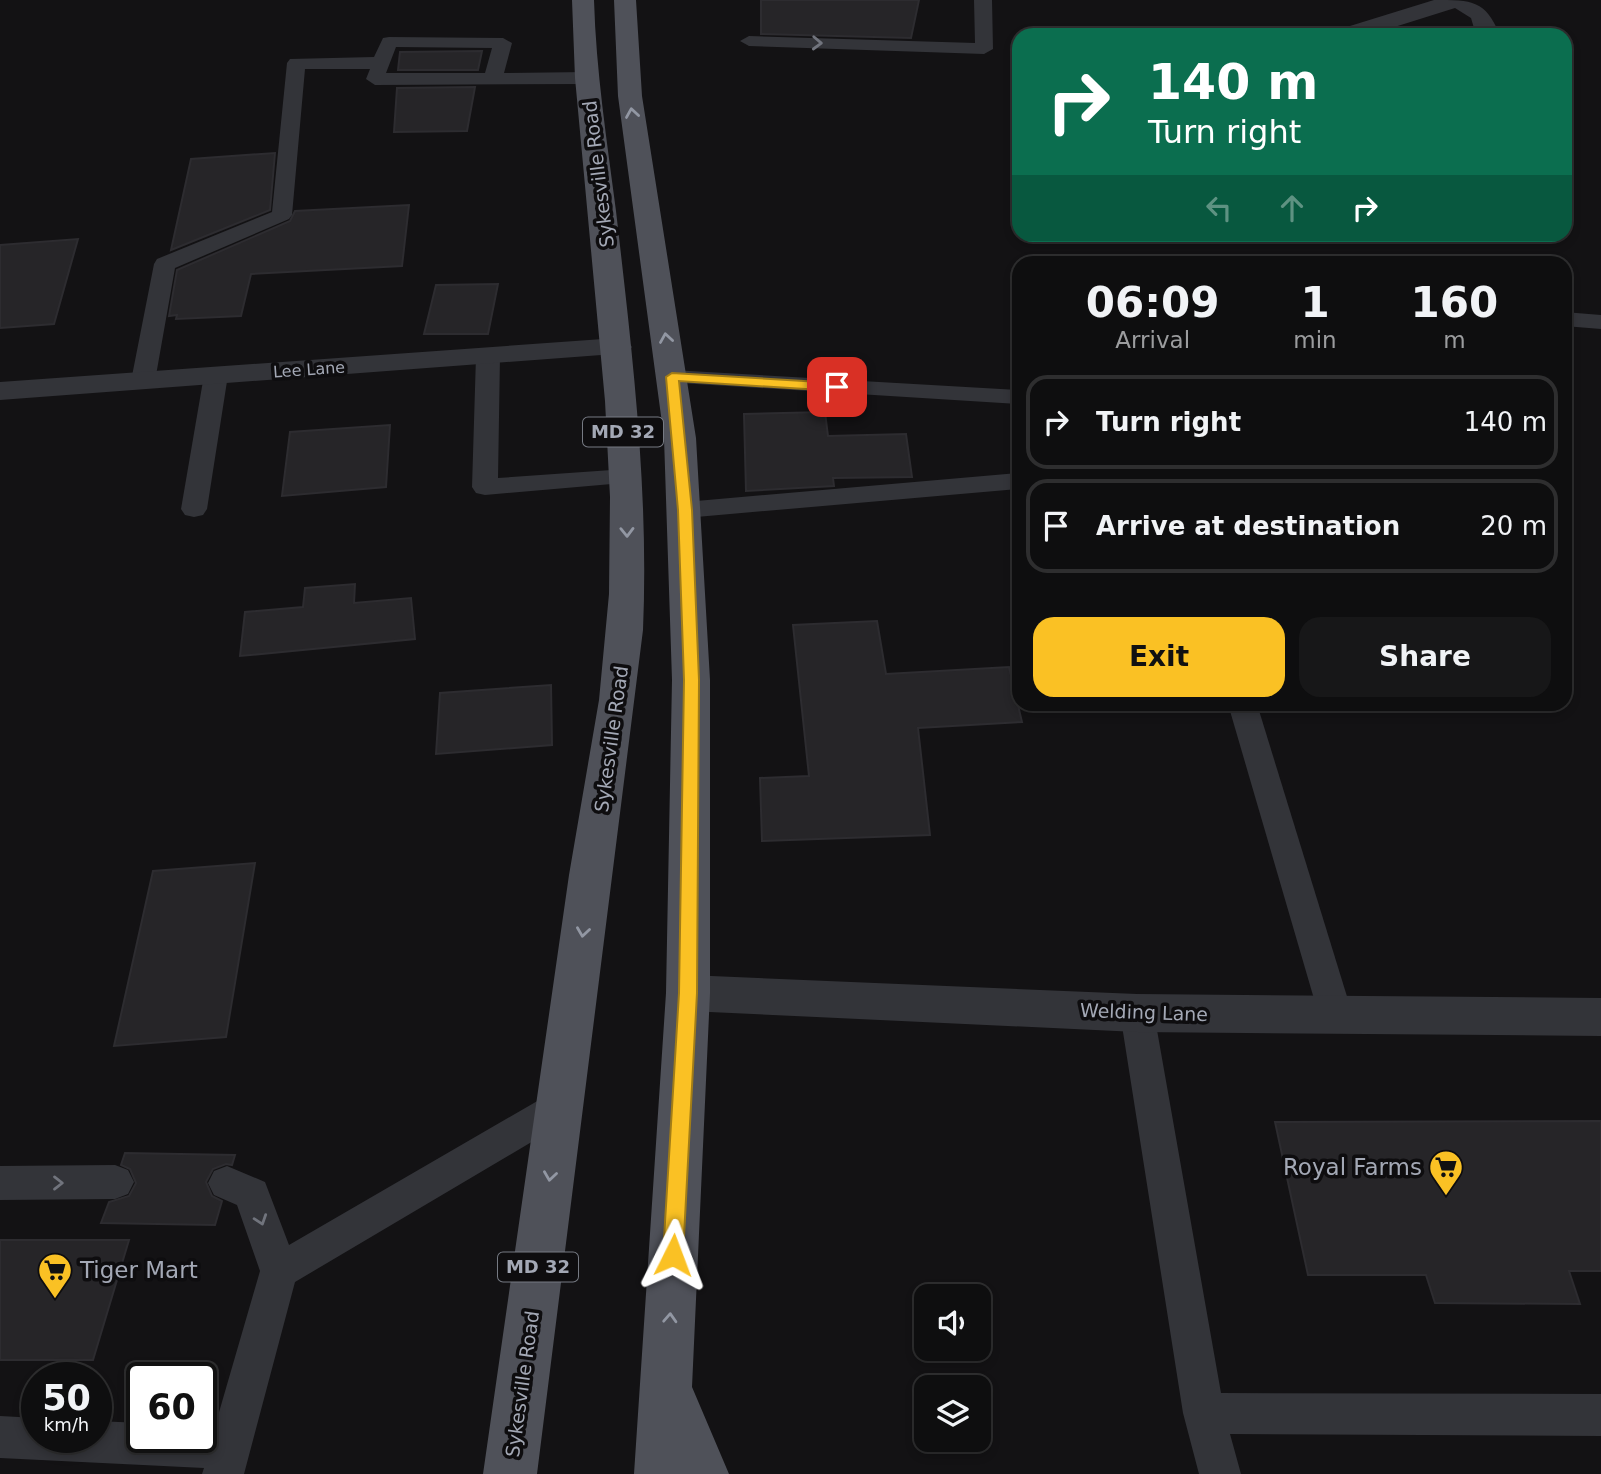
<!DOCTYPE html>
<style>
:root{--surface:#0e0e0f;--page:#171718;--text:#f1f3f6;--muted:#9b9c9e;--line:#2e2e2f;--accent:#fac124}
body{margin:0;font-family:"DejaVu Sans",sans-serif;background:var(--page);color:var(--text);height:100vh;display:flex;flex-direction:column;font-size:26px;white-space:nowrap}
*{box-sizing:border-box;margin:0}
p{font-size:23px;color:var(--muted)}
.icon{flex:none;width:38px;height:38px;fill:none;stroke:currentColor;stroke-width:2;stroke-linecap:round;stroke-linejoin:round}
.map{position:relative;flex:1;overflow:hidden}
.side{position:absolute;left:1012px;top:256px;width:560px;height:455px;display:flex;flex-direction:column;background:var(--surface);border-radius:21px;box-shadow:0 4px 10px #0003,0 0 0 2px var(--line)}
.side>*{flex:none}
.hud{position:absolute;left:1012px;top:28px;width:560px;height:214px;border-radius:21px;box-shadow:0 4px 10px #0003,0 0 0 2px var(--line);background:#0b6e4f;color:#fff;overflow:hidden}
.tools{position:absolute;left:914px;top:1284px;display:grid;gap:14px}
.tools a{display:grid;place-items:center;width:77px;height:77px;border-radius:14px;background:var(--surface);box-shadow:0 4px 10px #0003,0 0 0 2px var(--line);font-size:35px}
.speed{position:absolute;left:21px;top:1362px;display:flex;gap:14px;font-size:35px;font-weight:700;text-align:center}
.speed>*{display:grid;place-content:center;width:91px;height:91px;border-radius:50%;background:var(--surface);box-shadow:0 4px 10px #0003,0 0 0 2px var(--line);line-height:1}
.speed small{font-size:18px;font-weight:400}
.speed .limit{border:4px solid #111;border-radius:10px;background:#fff;color:#111}
.pin{position:absolute;display:grid;place-items:center;width:60px;height:60px;color:#fff;margin:-30px;border-radius:14px;box-shadow:0 4px 10px #0006}
.me{position:absolute;width:77px;margin:-38px;rotate:3deg;stroke-linejoin:round;filter:drop-shadow(0 0 5px #0008)}
.turn{display:flex;align-items:center;gap:24px;height:147px;padding:0 21px;font-size:32px}
.turn .icon{width:91px;height:91px;stroke-width:2.5}
.turn b{display:block;font-size:49px;line-height:60px}
.lanes{display:flex;align-items:center;height:66px;padding:0 21px;background:#0003;justify-content:center;gap:35px;direction:ltr}
.lanes .off{opacity:.35}
.eta{display:flex;justify-content:space-evenly;align-items:center;height:119px;text-align:center}
.eta b{font-size:42px;font-weight:600;line-height:49px}
.action{display:flex;gap:14px;margin-top:auto;padding:14px 21px}
.action a{flex:1;height:80px;border-radius:21px;background:var(--accent);color:#111;font-size:28px;font-weight:600;line-height:80px;text-align:center}
.action a+a{background:var(--page);color:var(--text)}
ul{padding:0;list-style:none}
li{display:flex;align-items:center;gap:21px;height:94px;margin:0 14px 10px;padding:0 7px;border:4px solid var(--line);border-radius:21px}
li div{flex:1}
li b{display:block;font-size:26px}
li em{font-style:normal}
.map>svg:first-child{display:block}
.building{fill:#262528;stroke:#2d2c30;stroke-width:2}
.lines{fill:none;stroke-linecap:round;stroke-linejoin:round}
.lane{fill:#333439;fill-rule:evenodd}
.street{fill:#333439;fill-rule:evenodd}
.primary{fill:#4f5159;fill-rule:evenodd}
.oneway{stroke:#71747d}
.oneway2{stroke:#9297a3}
.route{fill:#fac124;stroke:#a27d17;stroke-width:2}
.labels{text-anchor:middle;stroke-width:7;stroke-linejoin:round;paint-order:stroke}
.far-street-label{font-size:16px;fill:#a3a8b5;stroke:#0e0d0f}
.shield{fill:#0e0d0f;stroke:#767a83;stroke-width:2}
.shield-label{font-size:18px;font-weight:bold;fill:#a3a8b5}
.street-label{font-size:19px;fill:#a3a8b5;stroke:#0e0d0f}
.near-poi-label{font-size:23px;fill:#a3a8b5;stroke:#0e0d0f;text-anchor:end}
</style>
<div class="map">
<svg width="1601" height="1474" viewBox="0 0 1601 1474">
<rect width="100%" height="100%" fill="#131214"/>
<g class="building">
<path d="M 761,0 L 919,0 L 911,38 L 761,34 Z"/>
<path d="M 482,51 L 478,70 L 398,70 L 400,52 Z"/>
<path d="M 475,87 L 467,131 L 394,132 L 397,88 Z"/>
<path d="M 275,153 L 270,210 L 171,250 L 191,159 Z"/>
<path d="M 409,205 L 402,266 L 251,274 L 241,316 L 176,319 L 177,315 L 169,316 L 177,270 L 290,221 L 295,211 Z"/>
<path d="M 78,239 L 54,324 L 0,328 L 0,245 Z"/>
<path d="M 498,284 L 488,334 L 424,334 L 436,285 Z"/>
<path d="M 825,412 L 828,436 L 906,434 L 912,477 L 833,478 L 834,486 L 746,491 L 744,414 Z"/>
<path d="M 390,425 L 386,487 L 282,496 L 290,432 Z"/>
<path d="M 355,584 L 354,603 L 411,598 L 415,639 L 240,656 L 245,612 L 303,607 L 305,588 Z"/>
<path d="M 877,621 L 886,674 L 1009,667 L 1022,722 L 918,728 L 930,835 L 762,841 L 760,778 L 809,776 L 793,625 Z"/>
<path d="M 551,685 L 552,745 L 436,754 L 440,693 Z"/>
<path d="M 255,863 L 226,1037 L 114,1046 L 153,871 Z"/>
<path d="M 1601,1121 L 1601,1271 L 1569,1271 L 1580,1304 L 1435,1303 L 1426,1275 L 1308,1275 L 1275,1122 Z"/>
<path d="M 125,1153 L 235,1155 L 232,1165 L 226,1164 L 213,1169 L 206,1182 L 212,1196 L 222,1201 L 215,1225 L 101,1223 L 109,1202 L 129,1196 L 136,1183 L 130,1169 L 121,1165 Z"/>
<path d="M 0,1240 L 129,1240 L 93,1360 L 0,1360 Z"/>
</g>
<g class="lines">
<g class="lane">
<path d="M 974,0 L 992,0 L 993,49 L 984,54 L 749,46 L 740,41 L 749,36 L 975,43 Z"/>
<path d="M 389,37 L 503,38 L 512,43 L 504,73 L 587,72 L 596,78 L 587,84 L 375,85 L 366,79 L 370,69 L 305,69 L 292,215 L 289,219 L 175,268 L 155,381 L 151,386 L 135,386 L 131,381 L 154,264 L 157,259 L 272,212 L 287,63 L 290,59 L 374,57 L 383,38 ZM 396,47 L 492,48 L 485,73 L 386,73 Z"/>
<path d="M 1564,312 L 1601,315 L 1601,329 L 1564,326 Z"/>
<path d="M 488,349 L 496,351 L 500,356 L 498,478 L 626,469 L 635,472 L 639,477 L 635,482 L 485,495 L 476,493 L 472,487 L 476,356 L 480,351 Z"/>
<path d="M 216,368 L 224,370 L 228,375 L 207,509 L 203,515 L 194,517 L 185,515 L 181,509 L 204,375 L 208,370 Z"/>
<path d="M 672,370 L 1018,390 L 1018,404 L 664,382 L 660,377 L 664,372 Z"/>
<path d="M 1018,473 L 1018,489 L 685,518 L 676,516 L 672,510 L 676,504 L 685,502 Z"/>
<path d="M 1228,704 L 1257,704 L 1353,1016 L 1348,1026 L 1336,1030 L 1324,1026 L 1319,1016 Z"/>
<path d="M 1137,999 L 1149,1003 L 1154,1013 L 1221,1393 L 1601,1394 L 1601,1436 L 1230,1434 L 1241,1474 L 1199,1474 L 1183,1413 L 1120,1013 L 1125,1003 Z"/>
<path d="M 559,1091 L 572,1096 L 577,1107 L 572,1118 L 295,1282 L 244,1474 L 202,1474 L 204,1468 L 0,1458 L 0,1416 L 37,1418 L 37,1437 L 96,1437 L 96,1421 L 142,1423 L 142,1437 L 201,1437 L 201,1426 L 215,1426 L 260,1271 L 237,1205 L 214,1195 L 208,1183 L 214,1171 L 227,1166 L 265,1182 L 289,1245 L 546,1096 Z"/>
<path d="M 115,1165 L 128,1170 L 134,1182 L 128,1194 L 115,1199 L 0,1200 L 0,1166 Z"/>
</g>
<g class="street">
<path d="M 1434,0 C 1473,0 1485,0 1500,35 L 1476,35 L 1471,18 L 1455,8 L 1369,35 L 1333,35 L 1337,30 Z"/>
<path d="M 617,338 L 628,341 L 632,347 L 628,353 L 0,400 L 0,382 Z"/>
<path d="M 688,975 L 1137,994 L 1601,998 L 1601,1036 L 1137,1032 L 688,1011 L 672,1006 L 666,993 L 672,980 Z"/>
</g>
<g class="primary">
<path d="M 572,0 L 594,0 C 596,71 607,141 616,211 C 632,350 649,490 643,630 L 537,1474 L 483,1474 L 569,875 L 599,700 L 609,594 L 610,497 L 605,401 L 575,78 Z"/>
<path d="M 614,0 L 636,0 L 642,96 L 696,438 L 710,680 L 710,993 L 692,1387 L 729,1474 L 634,1474 L 666,993 L 672,680 L 664,438 L 618,96 Z"/>
</g>
</g>
<defs><path id="oneway-chevron" d="M-2-3.5L2.5 0L-2 3.5" fill="none" stroke-width="1.6" stroke-linecap="round" stroke-linejoin="round" transform="scale(1.75)"/></defs>
<g class="oneway">
<use href="#oneway-chevron" transform="translate(817 43) rotate(2)"/>
<use href="#oneway-chevron" transform="translate(58 1183)"/>
<use href="#oneway-chevron" transform="translate(261 1220) rotate(71)"/>
</g>
<g class="oneway2">
<use href="#oneway-chevron" transform="translate(632 113) rotate(-99)"/>
<use href="#oneway-chevron" transform="translate(666 338) rotate(-99)"/>
<use href="#oneway-chevron" transform="translate(627 532) rotate(89)"/>
<use href="#oneway-chevron" transform="translate(583 932) rotate(98)"/>
<use href="#oneway-chevron" transform="translate(550 1176) rotate(98)"/>
<use href="#oneway-chevron" transform="translate(670 1318) rotate(-87)"/>
</g>
<path class="route" d="M 672,373 L 837,383 L 844,387 L 837,391 L 679,381 L 692,510 L 699,680 L 697,993 L 683,1255 L 680,1262 L 673,1265 L 666,1262 L 663,1255 L 679,993 L 684,680 L 678,510 L 666,377 Z"/>
<defs>
<g id="supermarket-pin" transform="scale(1.75)"><path d="M0 17L-7.5 6A9.5 9.5 0 1 1 7.5 6Z" fill="#fac124" stroke="#0e0d0f"/><path d="M-6-5.5h2.5l.6 2H6L4.5 2H-2.5L-4.4-4H-6ZM-1.5 3.2a1.3 1.3 0 1 0 .1 0ZM3 3.2a1.3 1.3 0 1 0 .1 0Z" fill="#111"/></g>
</defs>
<g fill-rule="evenodd">
<use href="#supermarket-pin" x="1446" y="1167"/>
<use href="#supermarket-pin" x="55" y="1270"/>
</g>
<g class="labels">
<g class="far-street-label">
<text transform="translate(309 369) rotate(-4)" y="6">Lee Lane</text>
</g>
<g class="shield">
<rect x="583" y="417.5" width="80" height="29" rx="5"/>
<rect x="498" y="1252.5" width="80" height="29" rx="5"/>
</g>
<g class="shield-label">
<text x="623" y="438">MD 32</text>
<text x="538" y="1273">MD 32</text>
</g>
<g class="street-label">
<text transform="translate(598 174) rotate(-97)" y="7">Sykesville Road</text>
<text transform="translate(611 739) rotate(-82)" y="7">Sykesville Road</text>
<text transform="translate(1144 1012) rotate(2)" y="7">Welding Lane</text>
<text transform="translate(522 1384) rotate(-82)" y="7">Sykesville Road</text>
</g>
<g class="near-poi-label">
<text x="1422" y="1175">Royal Farms</text>
<text x="80" y="1278" text-anchor="start">Tiger Mart</text>
</g>
</g>
</svg>
<div class="tools">
<a><svg class="icon" aria-label="sound" viewBox="0 0 24 24"><path d="M4 9h4l5-4v14l-5-4H4zM17 9q2 3 0 6"/></svg></a>
<a><svg class="icon" aria-label="layers" viewBox="0 0 24 24"><path d="M12 4l9 5-9 5-9-5zM3 14l9 5 9-5"/></svg></a>
</div>
<div class="speed"><div>50<small>km/h</small></div><div class="limit">60</div></div>
<div class="pin" style="left:837px;top:387px;background:#d93025"><svg class="icon" aria-label="arrive" viewBox="0 0 24 24"><path d="M6 21V4h12l-3 4 3 4H6"/></svg></div>
<svg class="me" style="left:673px;top:1255px" viewBox="-20 -20 40 40"><path d="M0-17L14 15 0 8-14 15z" fill="#fac124" stroke="#fff" stroke-width="4"/></svg>
<div class="hud">
<div class="turn"><svg class="icon" aria-label="right" viewBox="0 0 24 24"><path d="M7 20v-9h11M14 6l5 5-5 5"/></svg><div><b>140 m</b>Turn right</div></div>
<div class="lanes"><svg class="icon off" aria-label="left" viewBox="0 0 24 24"><path d="M17 20v-9H6M10 6l-5 5 5 5"/></svg><svg class="icon off" aria-label="ahead" viewBox="0 0 24 24"><path d="M12 20V5M6 11l6-6 6 6"/></svg><svg class="icon" aria-label="right" viewBox="0 0 24 24"><path d="M7 20v-9h11M14 6l5 5-5 5"/></svg></div>
</div>
<section class="side">
<div class="eta">
<div><b>06:09</b><p>Arrival</p></div>
<div><b>1</b><p>min</p></div>
<div><b>160</b><p>m</p></div>
</div>
<ul>
<li><svg class="icon" aria-label="right" viewBox="0 0 24 24"><path d="M7 20v-9h11M14 6l5 5-5 5"/></svg><div><b>Turn right</b></div><em>140 m</em></li>
<li><svg class="icon" aria-label="arrive" viewBox="0 0 24 24"><path d="M6 21V4h12l-3 4 3 4H6"/></svg><div><b>Arrive at destination</b></div><em>20 m</em></li>
</ul>
<div class="action"><a>Exit</a><a>Share</a></div>
</section>
</div>
